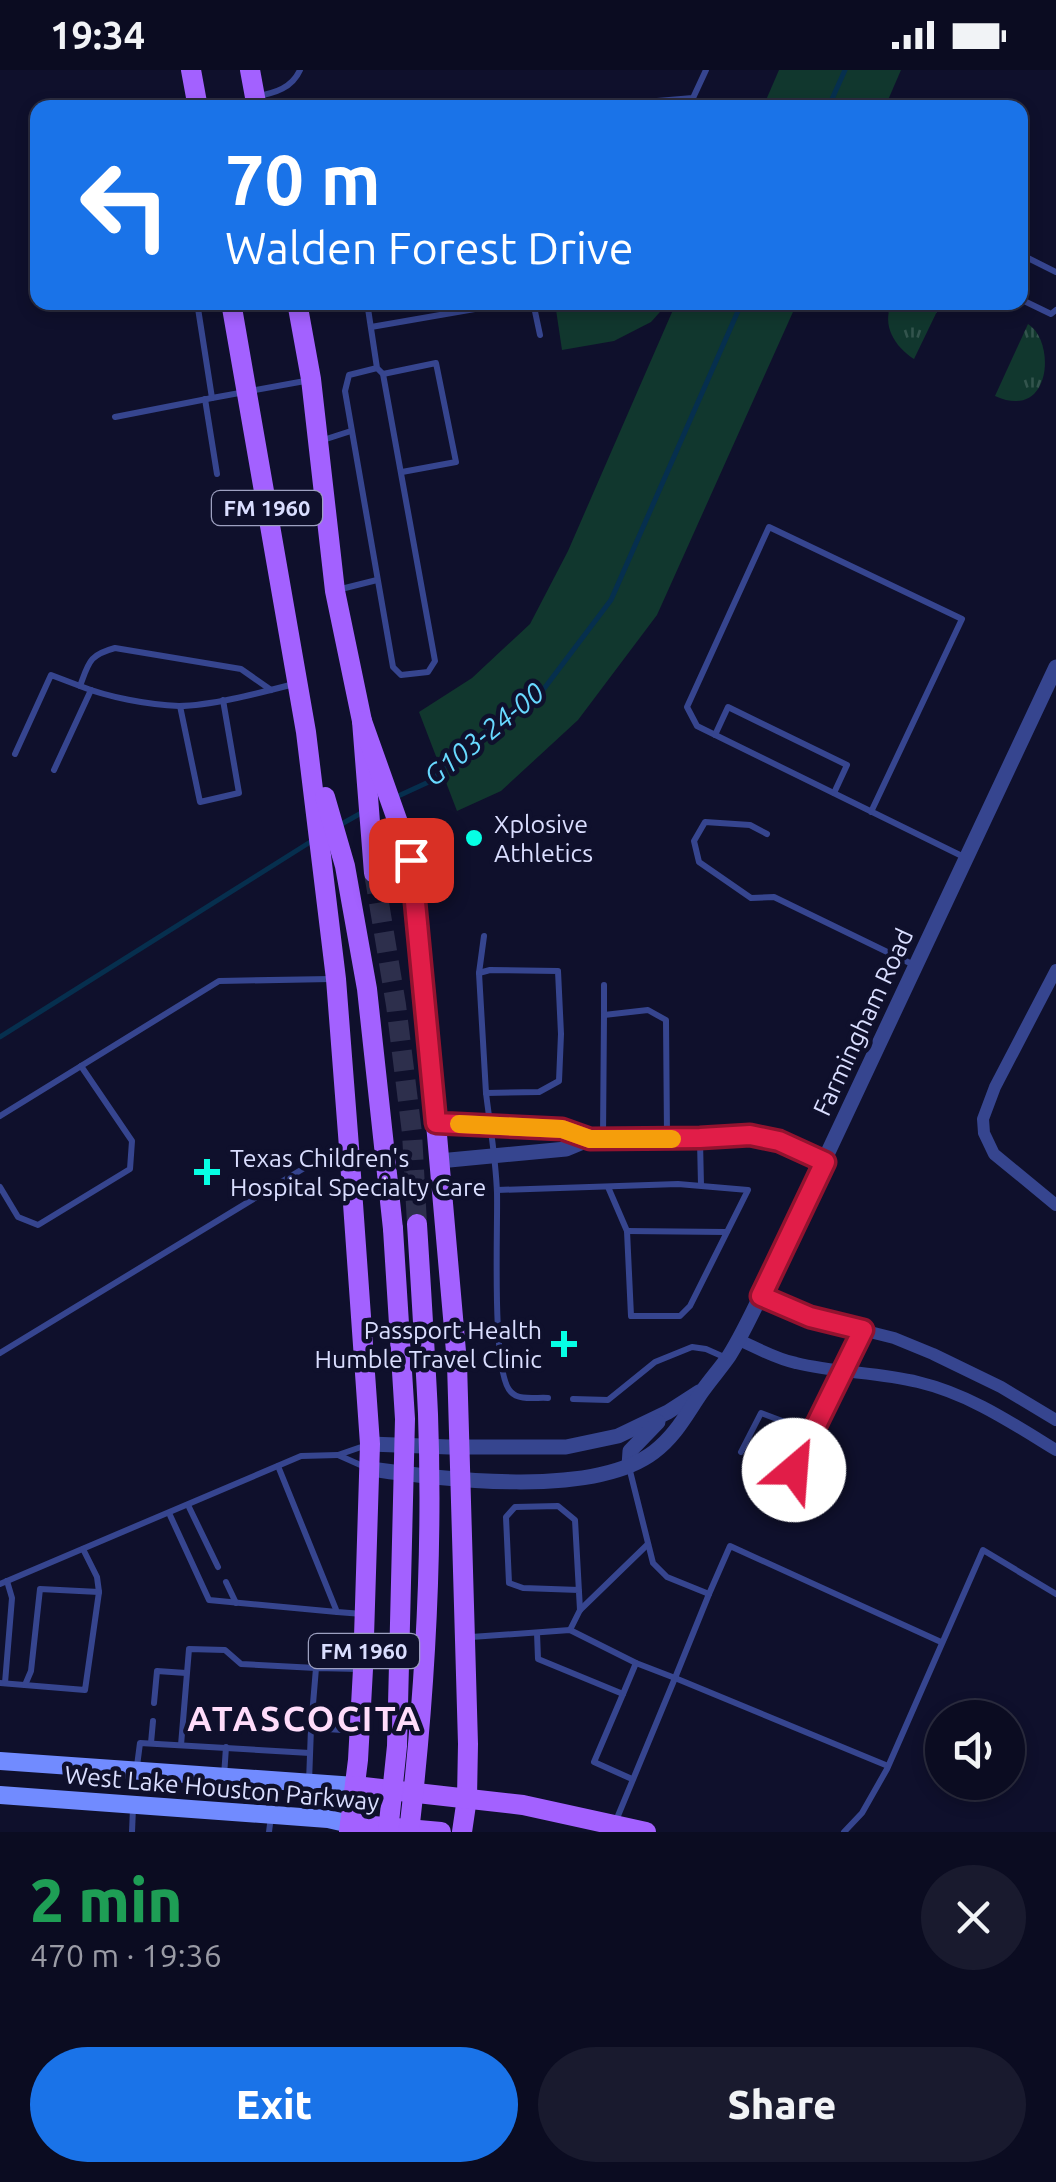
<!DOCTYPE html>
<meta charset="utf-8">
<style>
:root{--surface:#0b0c21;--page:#191a2e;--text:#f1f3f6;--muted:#9a9ba5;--line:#2b2c3f;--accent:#1a73e8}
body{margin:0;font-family:Ubuntu,sans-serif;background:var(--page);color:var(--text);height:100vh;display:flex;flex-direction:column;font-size:38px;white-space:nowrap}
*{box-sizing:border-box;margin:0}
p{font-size:32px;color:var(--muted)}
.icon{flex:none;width:55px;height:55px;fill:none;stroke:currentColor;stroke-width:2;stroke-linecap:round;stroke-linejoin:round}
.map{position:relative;height:1762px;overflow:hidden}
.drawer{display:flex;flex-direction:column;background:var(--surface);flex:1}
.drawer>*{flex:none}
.banner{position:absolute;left:30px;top:30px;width:998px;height:210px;border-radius:20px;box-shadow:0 5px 15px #0003,0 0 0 2px var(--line);background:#1a73e8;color:#fff;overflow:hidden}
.controls{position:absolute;left:925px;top:1630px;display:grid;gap:20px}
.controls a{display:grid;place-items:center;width:100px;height:100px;border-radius:50%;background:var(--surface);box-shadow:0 5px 15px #0003,0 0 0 2px var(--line);font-size:50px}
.pin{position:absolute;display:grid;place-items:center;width:85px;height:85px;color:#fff;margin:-42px;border-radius:20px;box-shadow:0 5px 15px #0006}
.me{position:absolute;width:110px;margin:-55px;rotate:27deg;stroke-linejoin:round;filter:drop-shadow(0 0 8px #0008)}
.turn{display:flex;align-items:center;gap:35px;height:210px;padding:0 30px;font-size:45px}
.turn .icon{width:130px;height:130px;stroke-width:2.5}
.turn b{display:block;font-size:70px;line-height:85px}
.round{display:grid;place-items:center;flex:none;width:105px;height:105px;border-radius:52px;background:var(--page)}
.summary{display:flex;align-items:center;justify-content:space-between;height:170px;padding:0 30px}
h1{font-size:60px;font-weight:800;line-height:75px;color:#1e9e55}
.cta{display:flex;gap:20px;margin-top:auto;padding:20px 30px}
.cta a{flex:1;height:115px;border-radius:60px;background:var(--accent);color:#fff;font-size:40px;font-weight:800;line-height:115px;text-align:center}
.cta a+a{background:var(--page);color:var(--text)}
.status{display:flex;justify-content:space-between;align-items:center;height:70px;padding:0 50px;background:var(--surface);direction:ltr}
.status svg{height:28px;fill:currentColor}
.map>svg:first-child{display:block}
.green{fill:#11372e}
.park{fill:url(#park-tufts)}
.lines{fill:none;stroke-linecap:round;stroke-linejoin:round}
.stream{stroke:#062f4e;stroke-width:5}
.primary-tunnel{stroke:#2d2f4c;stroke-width:20;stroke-dasharray:20 10;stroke-linecap:butt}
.service{stroke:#36458f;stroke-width:6}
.minor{stroke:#36458f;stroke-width:12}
.tertiary{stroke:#36458f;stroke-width:15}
.secondary{stroke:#718bff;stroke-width:18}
.primary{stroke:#a361ff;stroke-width:20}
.primary-bridge{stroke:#a361ff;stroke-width:20}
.route-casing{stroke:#92132f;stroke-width:25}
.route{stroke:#e11d48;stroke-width:18}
.slow{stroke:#f59e0b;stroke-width:18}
.poi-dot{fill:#06ffe4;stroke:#0f102c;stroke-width:4}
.labels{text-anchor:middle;stroke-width:9;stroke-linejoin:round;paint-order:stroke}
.shield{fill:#0f102c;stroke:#9da0c0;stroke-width:2.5}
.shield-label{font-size:22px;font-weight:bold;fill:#dadeff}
.poi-label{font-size:25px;fill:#dadeff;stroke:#0f102c;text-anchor:start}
.street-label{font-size:25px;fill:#dadeff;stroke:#0f102c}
.water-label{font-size:28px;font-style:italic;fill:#68d9ff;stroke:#0f102c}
.district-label{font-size:35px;font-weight:bold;letter-spacing:2.5px;fill:#ffdcfa;stroke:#0f102c}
</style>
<div class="status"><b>19:34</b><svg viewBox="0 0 49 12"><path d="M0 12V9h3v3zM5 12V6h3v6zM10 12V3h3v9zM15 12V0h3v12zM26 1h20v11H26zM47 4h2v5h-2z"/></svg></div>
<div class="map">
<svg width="1056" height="1762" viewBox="0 0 1056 1762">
<defs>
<pattern id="park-tufts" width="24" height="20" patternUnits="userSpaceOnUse" patternTransform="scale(2.5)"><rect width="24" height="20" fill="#11372e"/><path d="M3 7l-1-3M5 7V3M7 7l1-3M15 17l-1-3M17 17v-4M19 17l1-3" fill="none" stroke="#33544d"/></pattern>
</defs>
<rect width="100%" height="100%" fill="#0f102c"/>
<g class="green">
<path d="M 779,0 L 901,0 L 885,37 L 763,37 Z"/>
<path d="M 555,233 L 555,232 L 668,233 L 651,252 L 614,271 L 562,280 Z"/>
<path d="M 676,233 L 797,233 L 657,545 L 578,650 L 501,721 L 457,741 L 419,642 L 472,608 L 530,554 L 568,481 Z"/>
</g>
<g class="park">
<path d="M 892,233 L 941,233 L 914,289 C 895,277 881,255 892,233 Z"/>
<path d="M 1028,254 C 1056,271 1052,352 995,326 Z"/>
</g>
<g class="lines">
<g class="stream">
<path d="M 828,38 L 845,0"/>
<path d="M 396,727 L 433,710 L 454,685 L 543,620 L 611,530 L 742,232"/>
<path d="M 338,756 L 363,742"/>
<path d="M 0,967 L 315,769"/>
</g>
<path class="primary-tunnel" d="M 374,803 L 396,935 L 412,1063 L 417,1154"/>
<g class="service">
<path d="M 257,26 C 275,23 292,18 300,0"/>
<path d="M 573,38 L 693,28 L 706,0"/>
<path d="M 1020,184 L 1056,202"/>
<path d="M 1020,229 L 1051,244 L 1056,240"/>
<path d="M 197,232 L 212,328 L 305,311"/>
<path d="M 367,232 L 377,298 L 349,305 L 345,321 L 393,597 L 401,605 L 428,602 L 435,591 L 383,304 L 377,298"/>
<path d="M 533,232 L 540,265"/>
<path d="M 371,257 L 492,236 L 495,232"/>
<path d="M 383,304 L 436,293 L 456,392 L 402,402"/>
<path d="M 205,329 L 217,404"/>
<path d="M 115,347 L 212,328"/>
<path d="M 320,371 L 351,361"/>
<path d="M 341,519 L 377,510"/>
<path d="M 80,616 C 107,627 149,635 179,636 C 211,636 263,622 294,614"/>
<path d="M 180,636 L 200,732 L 239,723 L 223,630"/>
<path d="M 715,665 L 728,637 L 847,695 L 834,723"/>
<path d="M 15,684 L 51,605 L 80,616 C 89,592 89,585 115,578 L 241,599 L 271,620"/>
<path d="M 54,700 L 91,620"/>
<path d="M 871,742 L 962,549 L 769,457 L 687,637 L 697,656 L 966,788"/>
<path d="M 767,764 L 750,755 L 705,752 L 694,771 L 699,792 L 751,828 L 774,827 L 914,895"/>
<path d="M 490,900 L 558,901 L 561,964 L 559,1011 L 539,1022 L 486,1023 L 479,903 Z"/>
<path d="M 479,903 L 484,866"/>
<path d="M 604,915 L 604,945"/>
<path d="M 486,1023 C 490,1056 496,1090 497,1123 C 498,1157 491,1304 511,1322 C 519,1331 537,1327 548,1328"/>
<path d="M 0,1046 L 219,911 L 331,909"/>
<path d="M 603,1068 L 604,945 L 648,940 L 666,950 L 667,1065"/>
<path d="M 700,1071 L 701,1115"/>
<path d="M 0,1117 L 18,1147 L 38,1155 L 130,1099 L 132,1071 L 81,996"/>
<path d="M 497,1120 L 678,1114 L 748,1120 L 690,1236 L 680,1246 L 631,1246 L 627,1161 L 608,1117"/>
<path d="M 627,1161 L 726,1162"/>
<path d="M 0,1283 L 329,1083 L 343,1079"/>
<path d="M 573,1329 L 608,1330 L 655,1292 L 692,1277 L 706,1279 L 724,1287"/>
<path d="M 364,1376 L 338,1385 L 365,1397"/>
<path d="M 741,1382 L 761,1343 L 814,1363"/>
<path d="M 278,1396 L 337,1542 L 363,1544"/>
<path d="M 629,1397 L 653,1493 L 667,1507 L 709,1524 L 675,1608 L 888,1696"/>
<path d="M 795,1400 L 843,1303"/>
<path d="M 188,1435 L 218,1497"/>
<path d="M 169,1443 L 209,1530 L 337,1542"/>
<path d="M 226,1512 L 236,1533"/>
<path d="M 0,1514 L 301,1386 L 338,1385"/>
<path d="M 579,1520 L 523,1518 L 509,1513 L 506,1447 L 515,1437 L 558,1436 L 575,1450 L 580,1540"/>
<path d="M 709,1524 L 730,1476 L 941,1572"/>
<path d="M 570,1560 L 580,1540 L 648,1474"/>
<path d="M 537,1563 L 538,1589 L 623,1624 L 594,1692 L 632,1709"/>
<path d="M 471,1567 L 570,1560 L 636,1593 L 675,1608 L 615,1753"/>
<path d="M 0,1613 L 85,1620 L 99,1522 L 97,1507 L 83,1479"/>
<path d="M 5,1613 L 12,1528 L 7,1511"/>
<path d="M 25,1615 L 31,1601 L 40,1519 L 99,1522"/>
<path d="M 623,1624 L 636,1593"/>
<path d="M 154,1633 L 157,1601 L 186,1603"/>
<path d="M 358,1661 L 311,1658 L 316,1598 L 360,1599"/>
<path d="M 151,1673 L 153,1651"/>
<path d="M 181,1675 L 189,1579 L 225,1580 L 241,1594 L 316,1598"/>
<path d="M 137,1696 L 140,1673 L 310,1683"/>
<path d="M 224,1706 L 226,1677"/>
<path d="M 309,1712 L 311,1658"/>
<path d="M 132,1762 L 133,1738"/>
<path d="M 269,1762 L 271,1746"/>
<path d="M 844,1762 L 862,1743 L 887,1699 L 983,1480 L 1056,1524"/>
</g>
<g class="minor">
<path d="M 1056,900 L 995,1017 L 983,1049 L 984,1063 L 994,1084 L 1056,1135"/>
<path d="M 761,1225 L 810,1247 L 894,1268 L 933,1284 L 1001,1317 L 1056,1350"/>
<path d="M 739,1270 C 757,1278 776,1289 796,1293 C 836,1303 878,1302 918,1312 C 969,1324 1012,1353 1056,1380"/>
<path d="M 843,1302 L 863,1260"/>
</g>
<g class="tertiary">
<path d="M 436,1053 L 562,1059 L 590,1069 L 700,1068 L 750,1065 L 779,1071 L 825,1092"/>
<path d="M 439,1091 L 566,1079 L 590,1069"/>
<path d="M 370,1374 L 449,1377 L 566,1377 L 618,1366 L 668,1342 L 699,1322"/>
<path d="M 629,1396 L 630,1381 L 658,1352"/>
<path d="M 370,1399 C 444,1409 592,1429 654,1382 C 676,1365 686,1345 701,1323 C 710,1310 720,1299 729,1286 C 741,1267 751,1246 761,1225 L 1056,597"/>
</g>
<g class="secondary">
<path d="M 0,1691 L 355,1716"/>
<path d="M 0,1725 L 328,1749 L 350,1754"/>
</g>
<g class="primary">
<path d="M 191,0 L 198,38"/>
<path d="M 250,0 L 257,38"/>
<path d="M 231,232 L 306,662 L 336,909 L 349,1077 L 370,1374 L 363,1599 L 358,1690 L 349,1762"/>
<path d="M 297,232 L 311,309 L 335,521 L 362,651 L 374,803"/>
<path d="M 362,651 L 411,789 L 420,871 L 457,1293 L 468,1674 L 467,1728 L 462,1762"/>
<path d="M 325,727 L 345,796 L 367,919 L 393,1159"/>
<path d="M 355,1716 L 523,1735 L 646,1762"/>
<path d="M 350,1754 L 441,1762"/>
</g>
<g class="primary-bridge">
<path d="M 388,1762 L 397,1676 L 405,1349 L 393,1159"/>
<path d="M 409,1762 C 425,1624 433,1483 428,1344 C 425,1281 421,1218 417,1154"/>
</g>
</g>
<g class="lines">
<g class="route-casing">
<path id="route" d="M 411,790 L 436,1053 L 562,1059 L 590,1069 L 700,1068 L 750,1065 L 779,1071 L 825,1092 L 761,1226 L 810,1247 L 863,1260 L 794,1400"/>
</g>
<use href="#route" class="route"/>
<path class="slow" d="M 459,1054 L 562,1059 L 590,1069 L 672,1069"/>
</g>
<g class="poi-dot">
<circle cx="474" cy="768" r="10"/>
<path d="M202 1087h10v10h10v10h-10v10h-10v-10h-10v-10h10z"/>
<path d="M559 1259h10v10h10v10h-10v10h-10v-10h-10v-10h10z"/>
</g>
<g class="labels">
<g class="shield">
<rect x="212" y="421" width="110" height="34" rx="8"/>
<rect x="309" y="1564" width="110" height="34" rx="8"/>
</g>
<g class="shield-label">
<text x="267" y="446">FM 1960</text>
<text x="364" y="1589">FM 1960</text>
</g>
<g class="poi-label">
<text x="494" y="763">Xplosive<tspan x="494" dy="29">Athletics</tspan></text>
<text x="230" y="1097">Texas Children's<tspan x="230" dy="29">Hospital Specialty Care</tspan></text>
<text x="542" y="1269" text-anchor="end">Passport Health<tspan x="542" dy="29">Humble Travel Clinic</tspan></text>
</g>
<g class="street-label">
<text transform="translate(863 952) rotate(-65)" y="9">Farmingham Road</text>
<text transform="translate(222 1718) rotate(5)" y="9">West Lake Houston Parkway</text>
</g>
<g class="water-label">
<text transform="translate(484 664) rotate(-39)" y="10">G103-24-00</text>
</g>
<g class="district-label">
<text x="305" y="1661">ATASCOCITA</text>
</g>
</g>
</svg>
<div class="controls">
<a><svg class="icon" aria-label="sound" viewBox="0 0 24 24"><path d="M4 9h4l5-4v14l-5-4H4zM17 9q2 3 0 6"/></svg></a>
</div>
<div class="pin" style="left:411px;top:790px;background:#d93025"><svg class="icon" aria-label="arrive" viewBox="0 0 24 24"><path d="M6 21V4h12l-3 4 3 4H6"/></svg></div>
<svg class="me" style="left:794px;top:1400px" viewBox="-20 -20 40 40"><circle r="19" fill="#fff"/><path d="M0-13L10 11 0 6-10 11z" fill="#e11d48"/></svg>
<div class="banner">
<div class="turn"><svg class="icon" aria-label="left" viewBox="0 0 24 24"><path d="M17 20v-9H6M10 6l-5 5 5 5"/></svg><div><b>70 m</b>Walden Forest Drive</div></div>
</div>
</div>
<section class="drawer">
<div class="summary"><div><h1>2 min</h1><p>470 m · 19:36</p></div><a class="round"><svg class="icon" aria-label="close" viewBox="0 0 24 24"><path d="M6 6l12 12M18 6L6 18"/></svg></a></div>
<div class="cta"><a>Exit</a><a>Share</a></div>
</section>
